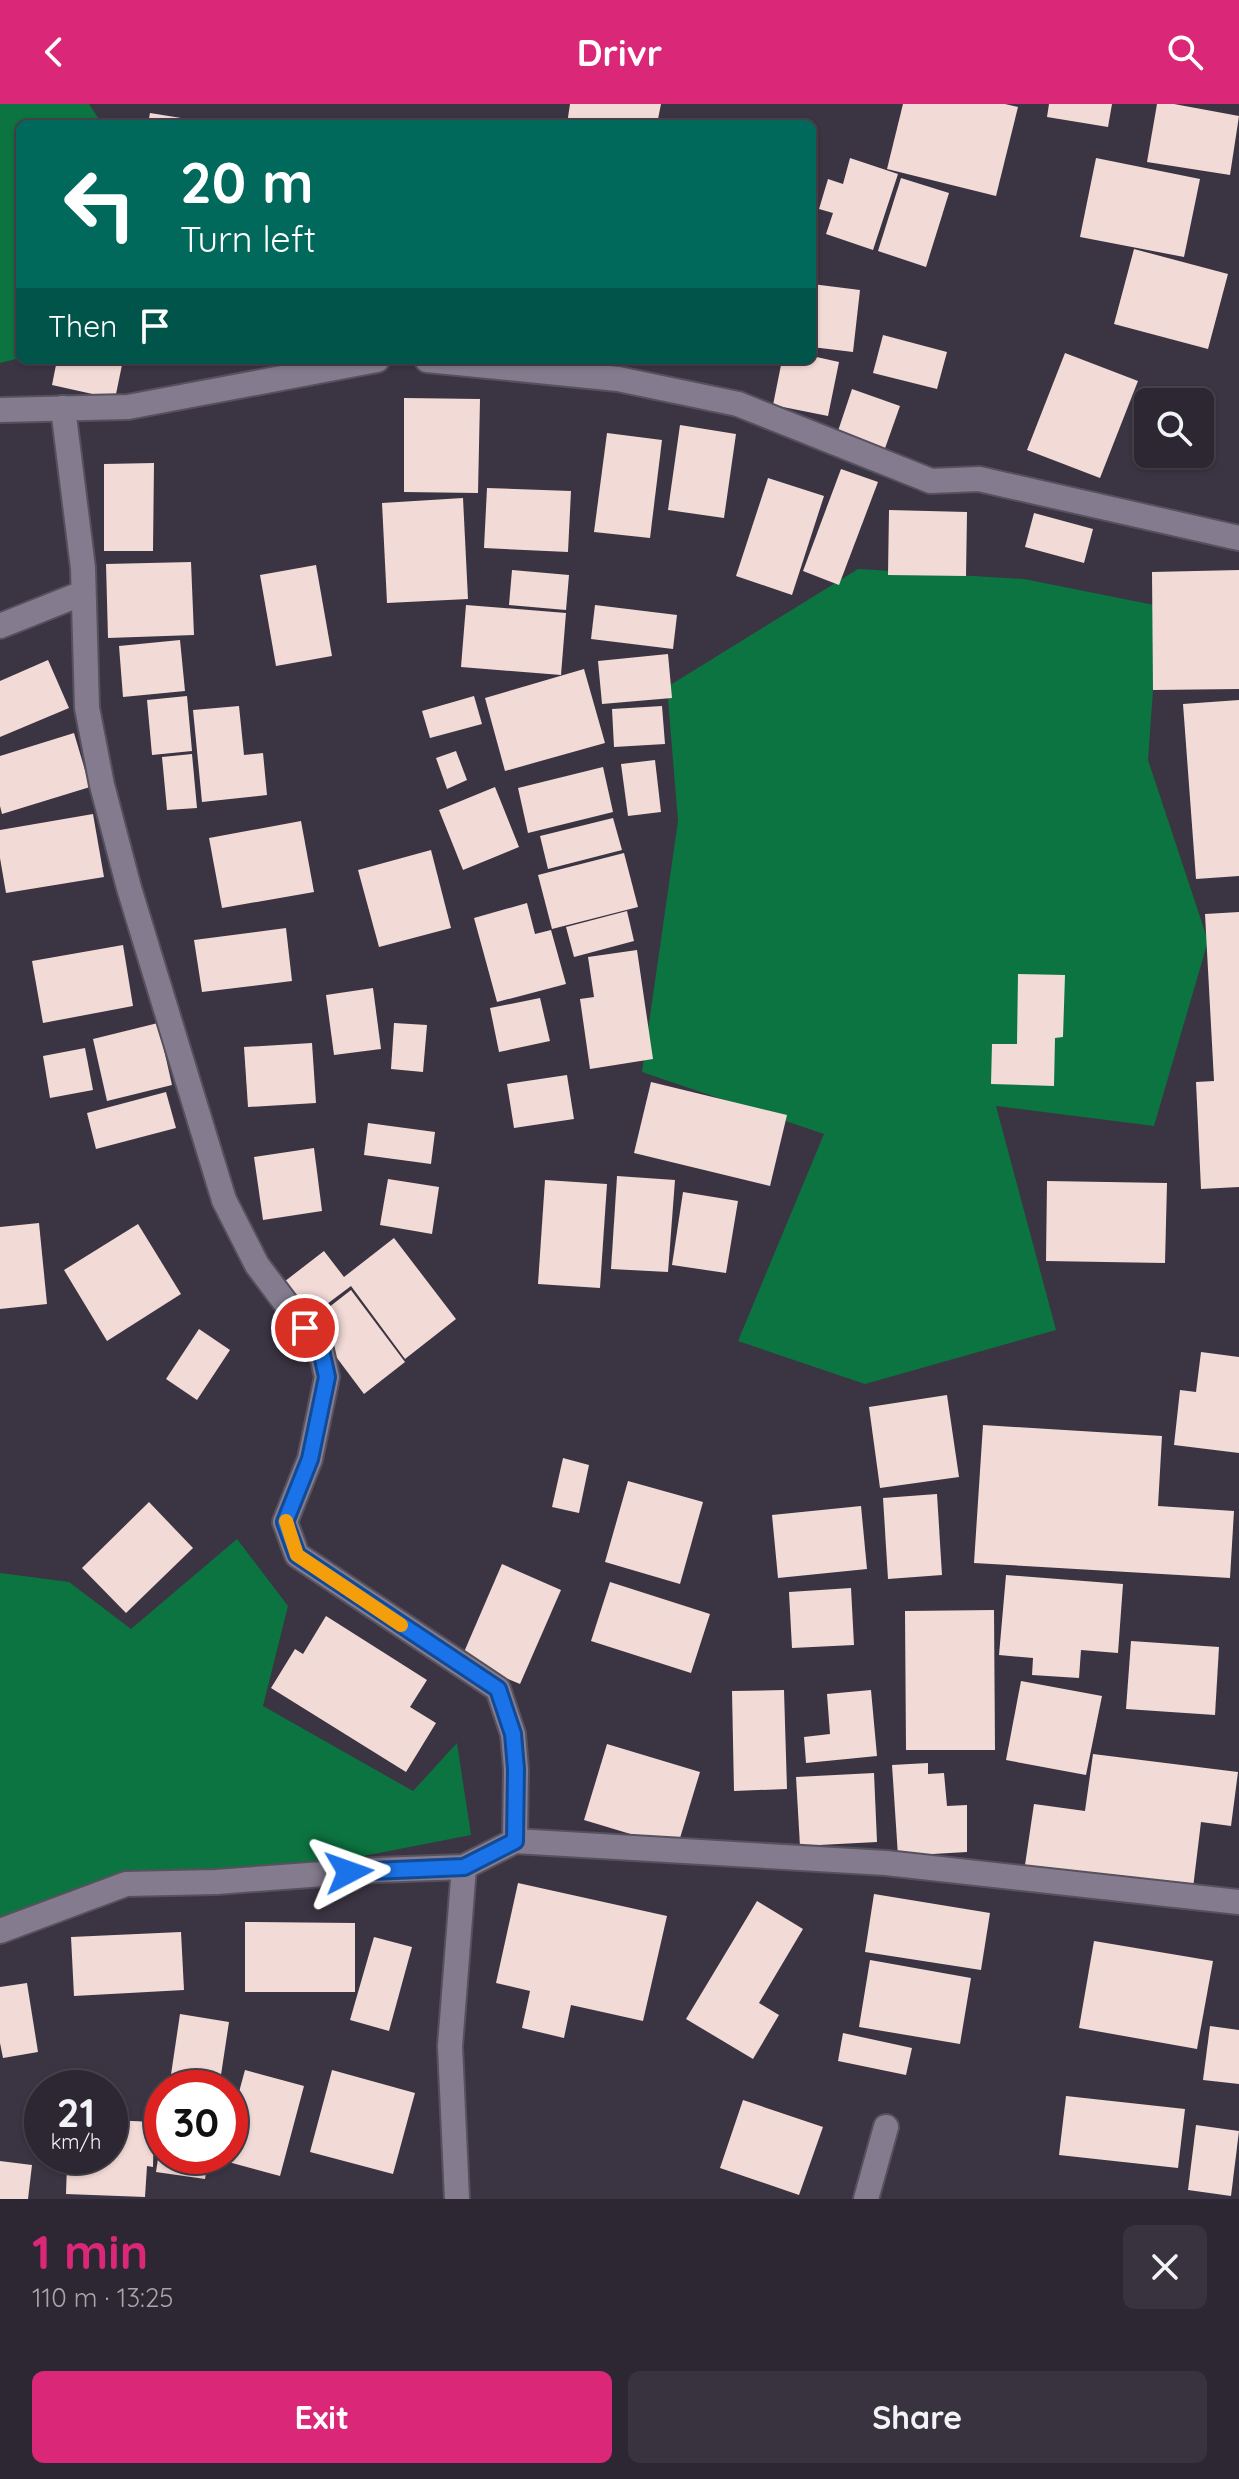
<!DOCTYPE html>
<meta charset="utf-8">
<style>
:root{--surface:#2c2732;--page:#38333e;--text:#f1f3f6;--muted:#a6a5ac;--line:#48444d;--accent:#db2777}
body{margin:0;font-family:Quicksand,sans-serif;background:var(--page);color:var(--text);height:100vh;display:flex;flex-direction:column;font-size:30px;white-space:nowrap}
*{box-sizing:border-box;margin:0}
p{font-size:26px;color:var(--muted)}
.icon{flex:none;width:44px;height:44px;fill:none;stroke:currentColor;stroke-width:2;stroke-linecap:round;stroke-linejoin:round}
.map{position:relative;height:2095px;overflow:hidden}
.drawer{display:flex;flex-direction:column;background:var(--surface);flex:1}
.drawer>*{flex:none}
.banner{position:absolute;left:16px;top:16px;width:800px;height:244px;border-radius:12px;box-shadow:0 2px 6px #0004,0 0 0 2px var(--line);background:#00695c;color:#fff;overflow:hidden}
.buttons{position:absolute;left:1134px;top:284px;display:grid;gap:16px}
.buttons a{display:grid;place-items:center;width:80px;height:80px;border-radius:12px;background:var(--surface);box-shadow:0 2px 6px #0004,0 0 0 2px var(--line);font-size:40px}
.speed{position:absolute;left:24px;top:1966px;display:flex;gap:16px;font-size:40px;font-weight:700;text-align:center}
.speed>*{display:grid;place-content:center;width:104px;height:104px;border-radius:50%;background:var(--surface);box-shadow:0 2px 6px #0004,0 0 0 2px var(--line);line-height:1}
.speed small{font-size:20px;font-weight:400}
.speed .limit{border:12px solid #d22;background:#fff;color:#111}
.pin{position:absolute;display:grid;place-items:center;width:68px;height:68px;color:#fff;margin:-34px;border:4px solid #fff;border-radius:50%;box-shadow:0 2px 8px #0007}
.me{position:absolute;width:88px;margin:-44px;rotate:86deg;stroke-linejoin:round;filter:drop-shadow(0 0 6px #0008)}
.turn{display:flex;align-items:center;gap:28px;height:168px;padding:0 32px;font-size:36px}
.turn .icon{width:104px;height:104px;stroke-width:2.5}
.turn b{display:block;font-size:56px;line-height:68px}
.then{display:flex;align-items:center;height:76px;padding:0 32px;background:#0003;gap:16px;font-size:30px}
.round{display:grid;place-items:center;flex:none;width:84px;height:84px;border-radius:12px;background:var(--page)}
.overview{display:flex;align-items:center;justify-content:space-between;height:136px;padding:0 32px}
h1{font-size:48px;font-weight:700;line-height:60px;color:var(--accent)}
.action{display:flex;gap:16px;margin-top:auto;padding:16px 32px}
.action a{flex:1;height:92px;border-radius:12px;background:var(--accent);color:#fff;font-size:32px;font-weight:700;line-height:92px;text-align:center}
.action a+a{background:var(--page);color:var(--text)}
header{display:flex;justify-content:space-between;align-items:center;height:104px;padding:0 32px;background:var(--accent);color:#fff;font-size:36px;font-weight:700}
.map>svg:first-child{display:block}
.green{fill:#0c7441}
.building{fill:#f2dad6}
.lines{fill:none;stroke-linecap:round;stroke-linejoin:round}
.minor-casing{stroke:#57515e;stroke-width:28}
.minor{stroke:#847c8e;stroke-width:24}
.route-casing{stroke:#114b97;stroke-width:20}
.route{stroke:#1a73e8;stroke-width:14}
.slow{stroke:#f59e0b;stroke-width:14}
</style>
<header><svg class="icon" aria-label="back" viewBox="0 0 24 24"><path d="M15 5l-7 7 7 7"/></svg>Drivr<svg class="icon" aria-label="search" viewBox="0 0 24 24"><circle cx="10" cy="10" r="6"/><path d="M15 15l6 6"/></svg></header>
<div class="map">
<svg width="1239" height="2095" viewBox="0 0 1239 2095">
<rect width="100%" height="100%" fill="#3b3443"/>
<g class="green">
<path d="M 0,0 L 89,0 L 102,20 L 20,20 L 20,254 L 0,259 Z"/>
<path d="M 858,465 L 1024,475 L 1159,502 L 1148,656 L 1208,837 L 1154,1022 L 996,1002 L 1056,1226 L 865,1280 L 738,1237 L 824,1030 L 642,968 L 678,717 L 667,583 Z"/>
<path d="M 237,1435 L 288,1502 L 263,1602 L 413,1687 L 457,1639 L 471,1731 L 317,1761 L 112,1781 L 0,1821 L 0,1469 L 69,1478 L 131,1525 Z"/>
</g>
<g class="building">
<path d="M 570,0 L 661,0 L 657,20 L 567,20 Z"/>
<path d="M 903,0 L 1005,0 L 1018,3 L 996,92 L 887,65 Z"/>
<path d="M 1049,0 L 1112,0 L 1108,23 L 1047,13 Z"/>
<path d="M 1157,0 L 1174,0 L 1239,12 L 1230,71 L 1147,58 Z"/>
<path d="M 150,9 L 206,18 L 206,20 L 148,20 Z"/>
<path d="M 850,54 L 898,70 L 873,146 L 826,130 L 833,109 L 819,105 L 828,75 L 843,80 Z"/>
<path d="M 1096,54 L 1200,75 L 1184,153 L 1080,133 Z"/>
<path d="M 901,74 L 949,89 L 926,163 L 878,147 Z"/>
<path d="M 1134,145 L 1228,170 L 1208,245 L 1114,220 Z"/>
<path d="M 812,180 L 860,186 L 853,248 L 812,243 Z"/>
<path d="M 883,231 L 947,248 L 937,285 L 873,269 Z"/>
<path d="M 1065,249 L 1138,277 L 1100,374 L 1027,346 Z"/>
<path d="M 812,252 L 839,258 L 828,312 L 773,301 L 782,256 L 812,256 Z"/>
<path d="M 57,256 L 123,256 L 115,295 L 52,281 Z"/>
<path d="M 852,285 L 900,302 L 883,350 L 836,333 Z"/>
<path d="M 404,294 L 480,295 L 478,389 L 404,388 Z"/>
<path d="M 680,321 L 736,330 L 724,414 L 668,406 Z"/>
<path d="M 607,329 L 662,336 L 650,434 L 594,428 Z"/>
<path d="M 154,359 L 153,447 L 104,447 L 104,360 Z"/>
<path d="M 841,365 L 878,378 L 839,481 L 803,467 Z"/>
<path d="M 768,374 L 824,392 L 792,491 L 736,472 Z"/>
<path d="M 487,384 L 571,387 L 568,448 L 484,444 Z"/>
<path d="M 463,394 L 468,495 L 387,499 L 382,399 Z"/>
<path d="M 889,406 L 967,408 L 966,472 L 888,471 Z"/>
<path d="M 1034,409 L 1093,425 L 1084,459 L 1025,443 Z"/>
<path d="M 191,458 L 194,531 L 108,534 L 106,460 Z"/>
<path d="M 316,461 L 332,552 L 276,562 L 260,471 Z"/>
<path d="M 512,466 L 569,471 L 566,506 L 509,501 Z"/>
<path d="M 1239,466 L 1239,585 L 1153,586 L 1152,468 Z"/>
<path d="M 466,501 L 566,509 L 561,571 L 461,563 Z"/>
<path d="M 595,501 L 677,511 L 673,545 L 591,535 Z"/>
<path d="M 180,536 L 185,587 L 123,593 L 119,542 Z"/>
<path d="M 668,550 L 672,594 L 602,600 L 598,557 Z"/>
<path d="M 48,556 L 69,604 L 0,633 L 0,577 Z"/>
<path d="M 584,565 L 605,639 L 505,667 L 485,594 Z"/>
<path d="M 187,592 L 192,647 L 152,651 L 147,596 Z"/>
<path d="M 474,592 L 482,620 L 430,634 L 422,607 Z"/>
<path d="M 1239,596 L 1239,772 L 1196,775 L 1183,600 Z"/>
<path d="M 239,602 L 244,651 L 263,649 L 267,691 L 202,698 L 193,606 Z"/>
<path d="M 662,602 L 665,640 L 614,643 L 612,605 Z"/>
<path d="M 74,629 L 90,683 L 2,710 L 0,702 L 0,652 Z"/>
<path d="M 456,647 L 467,676 L 447,685 L 436,654 Z"/>
<path d="M 192,650 L 197,704 L 167,706 L 162,653 Z"/>
<path d="M 655,656 L 661,708 L 628,712 L 621,660 Z"/>
<path d="M 603,663 L 613,708 L 528,729 L 518,684 Z"/>
<path d="M 495,683 L 519,743 L 463,766 L 439,706 Z"/>
<path d="M 93,710 L 104,773 L 6,789 L 0,754 L 0,726 Z"/>
<path d="M 613,714 L 622,746 L 548,765 L 540,732 Z"/>
<path d="M 301,717 L 314,788 L 222,804 L 209,734 Z"/>
<path d="M 431,746 L 451,824 L 379,843 L 358,766 Z"/>
<path d="M 624,749 L 638,803 L 552,825 L 538,771 Z"/>
<path d="M 527,799 L 535,830 L 551,826 L 566,880 L 497,898 L 474,814 Z"/>
<path d="M 627,807 L 634,837 L 574,853 L 566,823 Z"/>
<path d="M 1239,808 L 1239,1083 L 1201,1085 L 1196,978 L 1214,977 L 1205,810 Z"/>
<path d="M 286,824 L 292,877 L 202,888 L 194,836 Z"/>
<path d="M 123,841 L 133,902 L 43,919 L 32,857 Z"/>
<path d="M 637,846 L 653,955 L 590,965 L 580,895 L 594,893 L 588,853 Z"/>
<path d="M 1018,870 L 1065,871 L 1063,933 L 1055,934 L 1054,982 L 991,980 L 992,940 L 1017,940 Z"/>
<path d="M 373,884 L 381,945 L 334,951 L 326,891 Z"/>
<path d="M 540,894 L 550,937 L 499,948 L 490,904 Z"/>
<path d="M 158,919 L 172,981 L 107,997 L 93,935 Z"/>
<path d="M 394,919 L 427,921 L 423,968 L 391,965 Z"/>
<path d="M 312,939 L 316,999 L 248,1003 L 244,943 Z"/>
<path d="M 85,944 L 93,986 L 50,994 L 43,952 Z"/>
<path d="M 567,971 L 574,1015 L 514,1024 L 507,980 Z"/>
<path d="M 651,978 L 787,1011 L 770,1082 L 634,1049 Z"/>
<path d="M 166,988 L 176,1024 L 96,1045 L 87,1009 Z"/>
<path d="M 368,1019 L 435,1028 L 431,1060 L 364,1051 Z"/>
<path d="M 314,1044 L 322,1107 L 263,1116 L 254,1053 Z"/>
<path d="M 617,1072 L 675,1076 L 668,1168 L 611,1165 Z"/>
<path d="M 388,1075 L 439,1083 L 432,1130 L 380,1121 Z"/>
<path d="M 545,1076 L 607,1080 L 600,1184 L 538,1180 Z"/>
<path d="M 1047,1077 L 1167,1079 L 1165,1159 L 1046,1157 Z"/>
<path d="M 683,1088 L 738,1097 L 726,1169 L 672,1161 Z"/>
<path d="M 39,1119 L 47,1200 L 0,1205 L 0,1123 Z"/>
<path d="M 138,1120 L 181,1190 L 107,1237 L 64,1166 Z"/>
<path d="M 394,1134 L 456,1215 L 405,1255 L 351,1182 L 307,1215 L 280,1181 L 324,1147 L 344,1173 Z"/>
<path d="M 351,1186 L 405,1258 L 364,1290 L 310,1218 Z"/>
<path d="M 199,1225 L 230,1246 L 197,1296 L 166,1275 Z"/>
<path d="M 1201,1248 L 1239,1253 L 1239,1349 L 1174,1341 L 1180,1286 L 1196,1288 Z"/>
<path d="M 947,1291 L 959,1373 L 880,1384 L 869,1303 Z"/>
<path d="M 983,1321 L 1162,1332 L 1158,1402 L 1234,1407 L 1230,1474 L 974,1459 Z"/>
<path d="M 563,1354 L 589,1361 L 579,1409 L 552,1403 Z"/>
<path d="M 628,1377 L 703,1398 L 680,1480 L 605,1458 Z"/>
<path d="M 937,1390 L 942,1471 L 888,1475 L 883,1394 Z"/>
<path d="M 149,1398 L 193,1444 L 126,1509 L 82,1464 Z"/>
<path d="M 861,1402 L 867,1465 L 778,1474 L 772,1411 Z"/>
<path d="M 502,1460 L 561,1486 L 520,1580 L 461,1555 Z"/>
<path d="M 1006,1471 L 1123,1480 L 1118,1549 L 1081,1546 L 1079,1574 L 1032,1571 L 1033,1554 L 999,1551 Z"/>
<path d="M 610,1478 L 710,1510 L 691,1569 L 591,1537 Z"/>
<path d="M 851,1484 L 854,1541 L 792,1544 L 789,1488 Z"/>
<path d="M 994,1506 L 995,1646 L 906,1646 L 905,1507 Z"/>
<path d="M 326,1512 L 427,1576 L 410,1603 L 436,1619 L 406,1668 L 271,1584 L 295,1545 L 303,1550 Z"/>
<path d="M 1131,1537 L 1219,1543 L 1215,1611 L 1126,1605 Z"/>
<path d="M 1021,1577 L 1102,1592 L 1086,1671 L 1006,1656 Z"/>
<path d="M 784,1586 L 787,1685 L 734,1687 L 732,1587 Z"/>
<path d="M 871,1586 L 877,1652 L 806,1659 L 804,1633 L 830,1630 L 827,1590 Z"/>
<path d="M 607,1640 L 700,1668 L 677,1744 L 584,1716 Z"/>
<path d="M 1093,1650 L 1238,1668 L 1231,1722 L 1201,1718 L 1193,1784 L 1025,1761 L 1034,1700 L 1085,1707 Z"/>
<path d="M 928,1659 L 928,1670 L 944,1669 L 947,1702 L 967,1701 L 967,1748 L 898,1752 L 892,1661 Z"/>
<path d="M 874,1669 L 877,1738 L 800,1742 L 796,1673 Z"/>
<path d="M 518,1779 L 667,1812 L 643,1917 L 571,1901 L 564,1934 L 522,1924 L 530,1887 L 496,1879 Z"/>
<path d="M 874,1790 L 990,1809 L 981,1866 L 865,1848 Z"/>
<path d="M 757,1797 L 803,1825 L 759,1899 L 779,1911 L 753,1955 L 686,1915 Z"/>
<path d="M 245,1818 L 355,1819 L 355,1888 L 245,1888 Z"/>
<path d="M 181,1828 L 184,1886 L 74,1892 L 71,1833 Z"/>
<path d="M 374,1833 L 412,1843 L 389,1927 L 350,1916 Z"/>
<path d="M 1094,1837 L 1213,1857 L 1197,1945 L 1079,1924 Z"/>
<path d="M 870,1856 L 971,1874 L 960,1940 L 859,1923 Z"/>
<path d="M 27,1879 L 38,1948 L 3,1954 L 0,1939 L 0,1883 Z"/>
<path d="M 180,1910 L 229,1918 L 219,1984 L 169,1984 Z"/>
<path d="M 1210,1922 L 1239,1926 L 1239,1980 L 1203,1976 Z"/>
<path d="M 843,1929 L 912,1944 L 906,1971 L 838,1957 Z"/>
<path d="M 245,1966 L 304,1982 L 280,2072 L 221,2056 L 222,2052 L 230,2052 L 230,2021 Z"/>
<path d="M 332,1966 L 415,1989 L 393,2070 L 310,2048 Z"/>
<path d="M 1066,1992 L 1185,2005 L 1178,2064 L 1059,2051 Z"/>
<path d="M 743,1996 L 823,2023 L 799,2091 L 720,2064 Z"/>
<path d="M 110,2016 L 154,2018 L 153,2063 L 147,2062 L 145,2093 L 66,2090 L 67,2060 L 57,2060 L 57,2052 L 110,2052 Z"/>
<path d="M 1196,2021 L 1239,2027 L 1231,2092 L 1188,2086 Z"/>
<path d="M 160,2041 L 162,2052 L 209,2052 L 205,2075 L 156,2068 Z"/>
<path d="M 0,2057 L 32,2061 L 28,2095 L 0,2095 Z"/>
</g>
<g class="lines">
<g class="minor-casing">
<g id="minor">
<path d="M 427,256 L 618,275 L 738,300 L 931,377 L 979,375 L 1239,434"/>
<path d="M 63,304 L 83,464 L 87,604 L 102,681 L 129,784 L 224,1096 L 257,1161 L 321,1246 L 327,1273 L 310,1355 L 285,1418 L 297,1451 L 498,1585 L 513,1630 L 516,1665 L 515,1737"/>
<path d="M 0,306 L 128,303 L 377,256"/>
<path d="M 0,522 L 83,489"/>
<path d="M 0,1827 L 126,1780 L 216,1778 L 376,1766 L 464,1763 L 515,1737 L 886,1759 L 1239,1798"/>
<path d="M 457,2095 L 450,1942 L 464,1763"/>
<path d="M 866,2095 L 886,2023"/>
</g>
</g>
<use href="#minor" class="minor"/>
</g>
<g class="lines">
<g class="route-casing">
<path id="route" d="M 305,1224 L 321,1246 L 327,1273 L 310,1355 L 285,1418 L 297,1451 L 498,1585 L 513,1630 L 516,1665 L 515,1737 L 464,1763 L 349,1768"/>
</g>
<use href="#route" class="route"/>
<path class="slow" d="M 286,1417 L 297,1451 L 401,1521"/>
</g>
</svg>
<div class="buttons">
<a><svg class="icon" aria-label="search" viewBox="0 0 24 24"><circle cx="10" cy="10" r="6"/><path d="M15 15l6 6"/></svg></a>
</div>
<div class="speed"><div>21<small>km/h</small></div><div class="limit">30</div></div>
<div class="pin" style="left:305px;top:1224px;background:#d93025"><svg class="icon" aria-label="arrive" viewBox="0 0 24 24"><path d="M6 21V4h12l-3 4 3 4H6"/></svg></div>
<svg class="me" style="left:349px;top:1768px" viewBox="-20 -20 40 40"><path d="M0-17L14 15 0 8-14 15z" fill="#1a73e8" stroke="#fff" stroke-width="4"/></svg>
<div class="banner">
<div class="turn"><svg class="icon" aria-label="left" viewBox="0 0 24 24"><path d="M17 20v-9H6M10 6l-5 5 5 5"/></svg><div><b>20 m</b>Turn left</div></div>
<div class="then">Then<svg class="icon" aria-label="arrive" viewBox="0 0 24 24"><path d="M6 21V4h12l-3 4 3 4H6"/></svg></div>
</div>
</div>
<section class="drawer">
<div class="overview"><div><h1>1 min</h1><p>110 m · 13:25</p></div><a class="round"><svg class="icon" aria-label="close" viewBox="0 0 24 24"><path d="M6 6l12 12M18 6L6 18"/></svg></a></div>
<div class="action"><a>Exit</a><a>Share</a></div>
</section>
